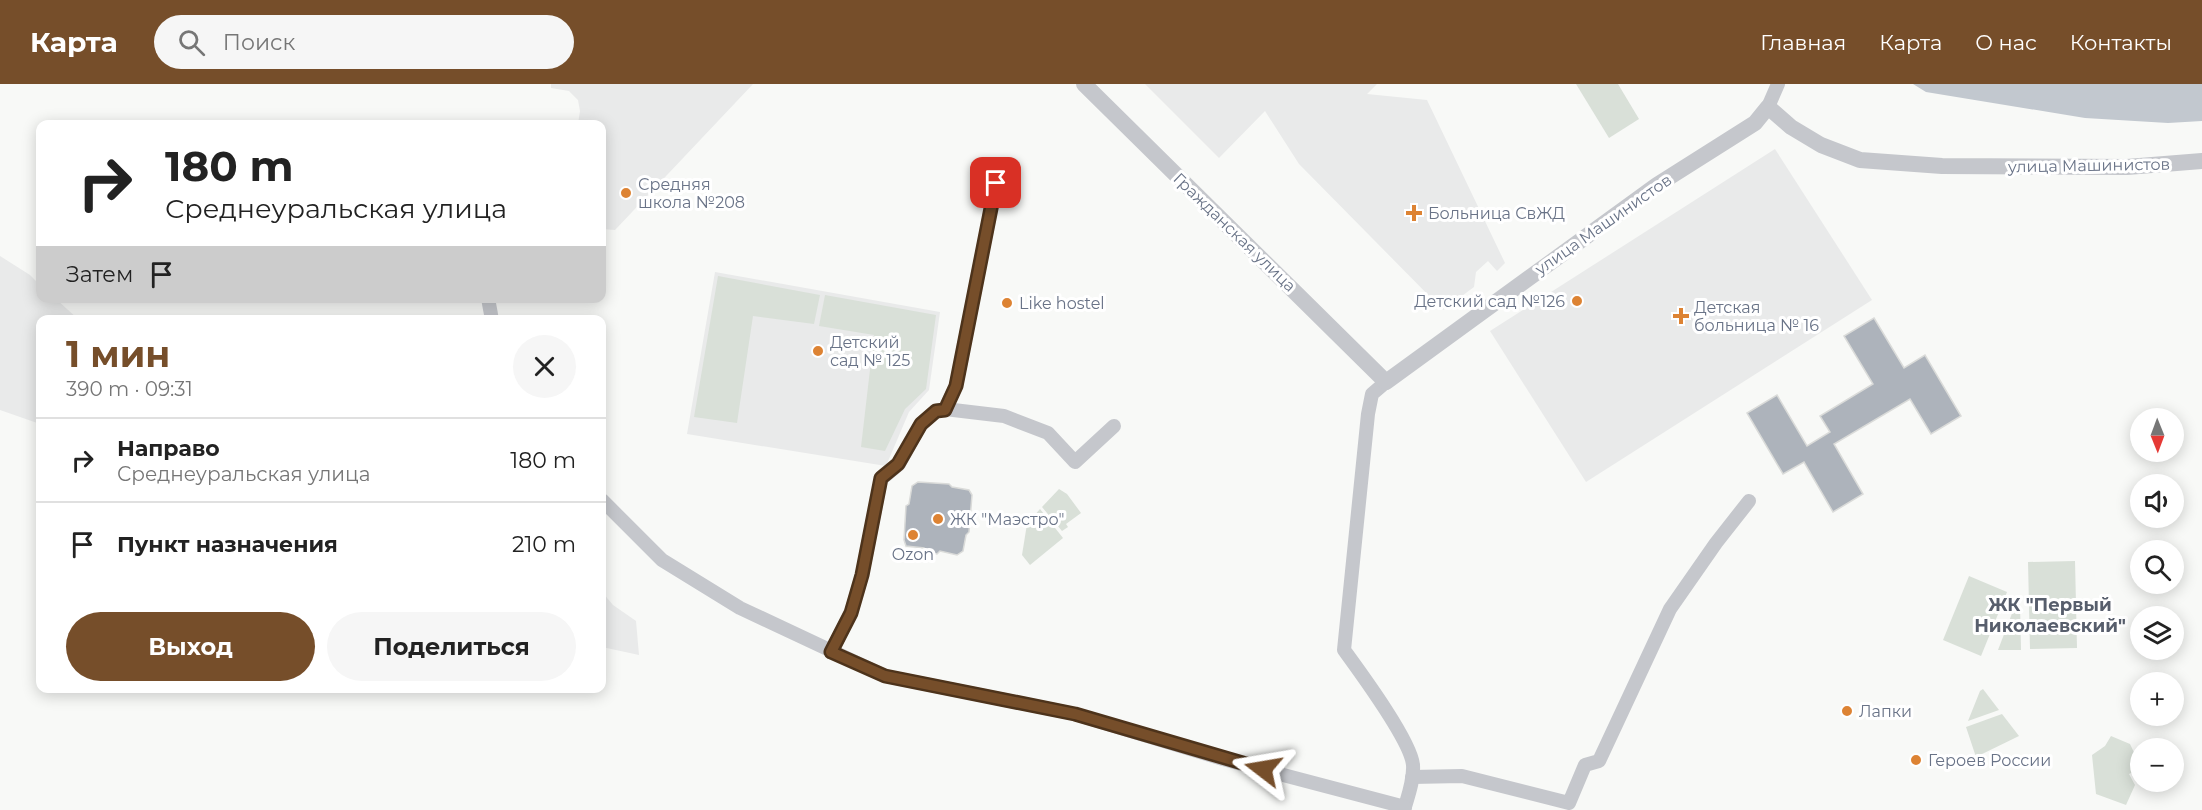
<!DOCTYPE html>
<html lang="ru">
<meta charset="utf-8">
<style>
:root{--surface:#fff;--page:#f6f6f6;--text:#222;--muted:#767676;--line:#e0e0e0;--accent:#764e2a}
body{margin:0;font-family:Montserrat,sans-serif;background:var(--page);color:var(--text);height:100vh;display:flex;flex-direction:column;font-size:22px;white-space:nowrap}
*{box-sizing:border-box;margin:0}
p{font-size:20px;color:var(--muted)}
.icon{flex:none;width:33px;height:33px;fill:none;stroke:currentColor;stroke-width:2;stroke-linecap:round;stroke-linejoin:round}
.map{position:relative;flex:1;overflow:hidden}
.panel{position:absolute;left:36px;top:231px;width:570px;height:378px;display:flex;flex-direction:column;background:var(--surface);border-radius:12px;box-shadow:0 3px 15px #0003}
.panel>*{flex:none}
.top-card{position:absolute;left:36px;top:36px;width:570px;height:183px;border-radius:12px;box-shadow:0 3px 15px #0003;background:#fff;color:var(--text);overflow:hidden}
.needle{width:39px;rotate:179deg}
.fabs{position:absolute;left:2130px;top:324px;display:grid;gap:12px}
.fabs a{display:grid;place-items:center;width:54px;height:54px;border-radius:50%;background:var(--surface);box-shadow:0 3px 15px #0003;font-size:30px}
.pin{position:absolute;display:grid;place-items:center;width:51px;height:51px;color:#fff;margin:-26px;border-radius:12px;box-shadow:0 3px 9px #0006}
.me{position:absolute;width:66px;margin:-33px;rotate:284deg;stroke-linejoin:round;filter:drop-shadow(0 0 4px #0008)}
.turn{display:flex;align-items:center;gap:21px;height:126px;padding:0 30px;font-size:27px}
.turn .icon{width:78px;height:78px;stroke-width:2.5}
.turn b{display:block;font-size:42px;line-height:51px}
.then{display:flex;align-items:center;height:57px;padding:0 30px;background:#0003;gap:12px;font-size:22px}
.round{display:grid;place-items:center;flex:none;width:63px;height:63px;border-radius:32px;background:var(--page)}
.headline{display:flex;align-items:center;justify-content:space-between;height:102px;padding:0 30px}
h1{font-size:36px;font-weight:700;line-height:45px;color:var(--accent)}
.button{display:flex;gap:12px;margin-top:auto;padding:12px 30px}
.button a{flex:1;height:69px;border-radius:36px;background:var(--accent);color:#fff;font-size:24px;font-weight:700;line-height:69px;text-align:center}
.button a+a{background:var(--page);color:var(--text)}
ul{padding:0;list-style:none}
li{display:flex;align-items:center;gap:18px;height:84px;padding:0 30px;border-top:2px solid var(--line)}
li div{flex:1}
li b{display:block;font-size:22px}
li em{font-style:normal}
header{display:flex;align-items:center;gap:36px;box-sizing:border-box;height:84px;padding:0 30px;background:var(--accent);color:#fff}
header strong{font-size:28px}
nav{display:flex;gap:33px;margin-inline-start:auto;font-size:21px}
.search{width:420px;height:54px;background:var(--page);display:flex;align-items:center;gap:15px;box-sizing:border-box;padding:0 21px;border-radius:33px;color:var(--muted);font-size:22px}
.map>svg:first-child{display:block}
.built{fill:#e9eaea}
.green{fill:#d9e0d8}
.water{fill:#c2c8cf}
.building{fill:#adb3bb;stroke:#dadbd9;stroke-width:1.5}
.lines{fill:none;stroke-linecap:round;stroke-linejoin:round}
.minor{stroke:#c5c7cc;stroke-width:14}
.tertiary{stroke:#c5c7cc;stroke-width:16}
.route-casing{stroke:#4d331b;stroke-width:15}
.route{stroke:#764e2a;stroke-width:10}
.poi-dot{fill:#dd8333;stroke:#fff;stroke-width:2}
.labels{text-anchor:middle;stroke-width:6;stroke-linejoin:round;paint-order:stroke}
.street-label{font-size:16px;fill:#697387;stroke:#fff}
.poi-label{font-size:16px;fill:#697387;stroke:#fff;text-anchor:start}
.neighbourhood-label{font-size:18px;font-weight:bold;fill:#575e6c;stroke:#fff}
</style>
<header>
<strong>Карта</strong>
<div class="search"><svg class="icon" aria-label="search" viewBox="0 0 24 24"><circle cx="10" cy="10" r="6"/><path d="M15 15l6 6"/></svg>Поиск</div>
<nav><a>Главная</a><a>Карта</a><a>О нас</a><a>Контакты</a></nav>
</header>
<div class="map">
<svg width="2202" height="726" viewBox="0 0 2202 726">
<rect width="100%" height="100%" fill="#f8f9f7"/>
<g class="built">
<path d="M 551,0 L 753,0 L 615,146 L 602,145 L 602,40 L 578,40 L 580,27 L 578,16 L 569,7 L 551,4 Z"/>
<path d="M 1145,0 L 1377,0 L 1367,10 L 1427,16 L 1505,179 L 1497,187 L 1488,177 L 1476,188 L 1474,203 L 1443,226 L 1299,80 L 1265,27 L 1219,74 Z"/>
<path d="M 1775,65 L 1872,216 L 1586,398 L 1490,247 Z"/>
<path d="M 0,172 L 30,191 L 40,201 L 40,214 L 56,215 L 78,235 L 40,236 L 40,340 L 0,326 Z"/>
<path d="M 715,188 L 940,228 L 929,306 L 909,328 L 886,382 L 687,350 Z"/>
<path d="M 602,508 L 613,521 L 636,537 L 639,571 L 602,563 Z"/>
</g>
<g class="green">
<path d="M 1576,0 L 1618,0 L 1639,35 L 1609,54 Z"/>
<path d="M 718,192 L 820,211 L 814,240 L 753,232 L 737,339 L 694,333 Z"/>
<path d="M 825,211 L 936,231 L 926,305 L 905,325 L 885,367 L 861,363 L 874,251 L 819,242 Z"/>
<path d="M 1059,405 L 1067,410 L 1081,429 L 1066,440 L 1068,443 L 1062,447 L 1042,423 Z"/>
<path d="M 1040,425 L 1063,454 L 1030,481 L 1022,471 L 1027,440 Z"/>
<path d="M 2075,477 L 2077,564 L 2030,565 L 2028,478 Z"/>
<path d="M 1969,492 L 2007,508 L 1981,572 L 1943,556 Z"/>
<path d="M 2016,519 L 2020,519 L 2021,566 L 1998,566 Z"/>
<path d="M 1983,605 L 1999,626 L 1968,637 L 1980,607 Z"/>
<path d="M 2002,630 L 2019,652 L 1976,673 L 1966,643 Z"/>
<path d="M 2111,652 L 2130,660 L 2140,681 L 2140,685 L 2129,690 L 2135,701 L 2126,721 L 2096,710 L 2092,671 L 2105,662 Z"/>
</g>
<path class="water" d="M 1913,0 L 2202,0 L 2202,37 L 2168,39 L 2085,34 L 1926,8 Z"/>
<g class="building">
<path d="M 1874,234 L 1904,284 L 1925,271 L 1961,332 L 1931,350 L 1910,315 L 1834,360 L 1863,410 L 1833,428 L 1804,378 L 1783,390 L 1747,329 L 1777,311 L 1807,362 L 1830,348 L 1820,332 L 1873,300 L 1844,252 Z"/>
<path d="M 918,398 L 949,400 L 952,403 L 969,406 L 972,411 L 969,448 L 966,451 L 963,467 L 957,471 L 940,467 L 937,470 L 925,468 L 924,464 L 906,462 L 904,456 L 906,422 L 909,420 L 912,402 Z"/>
</g>
<g class="lines">
<g class="minor">
<path d="M 1768,23 L 1778,0"/>
<path d="M 488,214 L 492,236"/>
<path d="M 1386,298 L 1372,310 L 1368,330 L 1344,566 C 1360,588 1411,657 1413,681 C 1414,696 1408,712 1404,726"/>
<path d="M 945,325 L 1004,332 L 1048,349 L 1075,378 L 1114,342"/>
<path d="M 602,416 L 662,476 L 740,524 L 885,592 L 1075,630 L 1223,675 L 1405,723"/>
<path d="M 831,568 L 851,529 L 862,491 L 881,395 L 899,380 L 921,340 L 936,327 L 945,325 L 956,302 L 996,99"/>
<path d="M 1412,693 L 1462,692 L 1569,719 L 1585,681 L 1599,677 L 1670,525 L 1716,459 L 1749,417"/>
</g>
<path class="tertiary" d="M 1084,0 L 1386,298 L 1657,101 L 1755,39 L 1768,23 L 1791,43 L 1821,61 L 1860,76 L 1942,82 L 2127,83 L 2202,77"/>
</g>
<g class="lines">
<g class="route-casing">
<path id="route" d="M 996,99 L 956,302 L 945,326 L 936,327 L 921,340 L 898,380 L 881,394 L 862,491 L 851,529 L 831,568 L 885,592 L 1075,630 L 1263,685"/>
</g>
<use href="#route" class="route"/>
</g>
<g class="poi-dot">
<circle cx="626" cy="109" r="6"/>
<path d="M1411 120h6v6h6v6h-6v6h-6v-6h-6v-6h6z"/>
<circle cx="1577" cy="217" r="6"/>
<circle cx="1007" cy="219" r="6"/>
<path d="M1678 223h6v6h6v6h-6v6h-6v-6h-6v-6h6z"/>
<circle cx="818" cy="267" r="6"/>
<circle cx="938" cy="435" r="6"/>
<circle cx="913" cy="451" r="6"/>
<circle cx="1847" cy="627" r="6"/>
<circle cx="1916" cy="676" r="6"/>
</g>
<g class="labels">
<g class="street-label">
<text transform="translate(2089 81) rotate(-1)" y="6">улица Машинистов</text>
<text transform="translate(1603 140) rotate(-35)" y="6">улица Машинистов</text>
<text transform="translate(1235 148) rotate(44)" y="6">Гражданская улица</text>
</g>
<g class="poi-label">
<text x="638" y="106">Средняя<tspan x="638" dy="18">школа №208</tspan></text>
<text x="1428" y="135">Больница СвЖД</text>
<text x="1565" y="223" text-anchor="end">Детский сад №126</text>
<text x="1019" y="225">Like hostel</text>
<text x="1694" y="229">Детская<tspan x="1694" dy="18">больница № 16</tspan></text>
<text x="830" y="264">Детский<tspan x="830" dy="18">сад № 125</tspan></text>
<text x="950" y="441">ЖК "Маэстро"</text>
<text x="913" y="476" text-anchor="middle">Ozon</text>
<text x="1859" y="633">Лапки</text>
<text x="1928" y="682">Героев России</text>
</g>
<g class="neighbourhood-label">
<text x="2050" y="527">ЖК "Первый<tspan x="2050" dy="21">Николаевский"</tspan></text>
</g>
</g>
</svg>
<div class="fabs">
<a><svg class="needle" viewBox="-14 -14 28 28"><path d="M0-13l5 13h-10z" fill="#e53935"/><path d="M0 13l5-13h-10z" fill="#767676"/></svg></a>
<a><svg class="icon" aria-label="sound" viewBox="0 0 24 24"><path d="M4 9h4l5-4v14l-5-4H4zM17 9q2 3 0 6"/></svg></a>
<a><svg class="icon" aria-label="search" viewBox="0 0 24 24"><circle cx="10" cy="10" r="6"/><path d="M15 15l6 6"/></svg></a>
<a><svg class="icon" aria-label="layers" viewBox="0 0 24 24"><path d="M12 4l9 5-9 5-9-5zM3 14l9 5 9-5"/></svg></a>
<a>+</a>
<a>−</a>
</div>
<div class="pin" style="left:996px;top:99px;background:#d93025"><svg class="icon" aria-label="arrive" viewBox="0 0 24 24"><path d="M6 21V4h12l-3 4 3 4H6"/></svg></div>
<svg class="me" style="left:1263px;top:685px" viewBox="-20 -20 40 40"><path d="M0-17L14 15 0 8-14 15z" fill="#764e2a" stroke="#fff" stroke-width="4"/></svg>
<div class="top-card">
<div class="turn"><svg class="icon" aria-label="right" viewBox="0 0 24 24"><path d="M7 20v-9h11M14 6l5 5-5 5"/></svg><div><b>180 m</b>Среднеуральская улица</div></div>
<div class="then">Затем<svg class="icon" aria-label="arrive" viewBox="0 0 24 24"><path d="M6 21V4h12l-3 4 3 4H6"/></svg></div>
</div>
<section class="panel">
<div class="headline"><div><h1>1 мин</h1><p>390 m · 09:31</p></div><a class="round"><svg class="icon" aria-label="close" viewBox="0 0 24 24"><path d="M6 6l12 12M18 6L6 18"/></svg></a></div>
<ul>
<li><svg class="icon" aria-label="right" viewBox="0 0 24 24"><path d="M7 20v-9h11M14 6l5 5-5 5"/></svg><div><b>Направо</b><p>Среднеуральская улица</p></div><em>180 m</em></li>
<li><svg class="icon" aria-label="arrive" viewBox="0 0 24 24"><path d="M6 21V4h12l-3 4 3 4H6"/></svg><div><b>Пункт назначения</b></div><em>210 m</em></li>
</ul>
<div class="button"><a>Выход</a><a>Поделиться</a></div>
</section>
</div>
